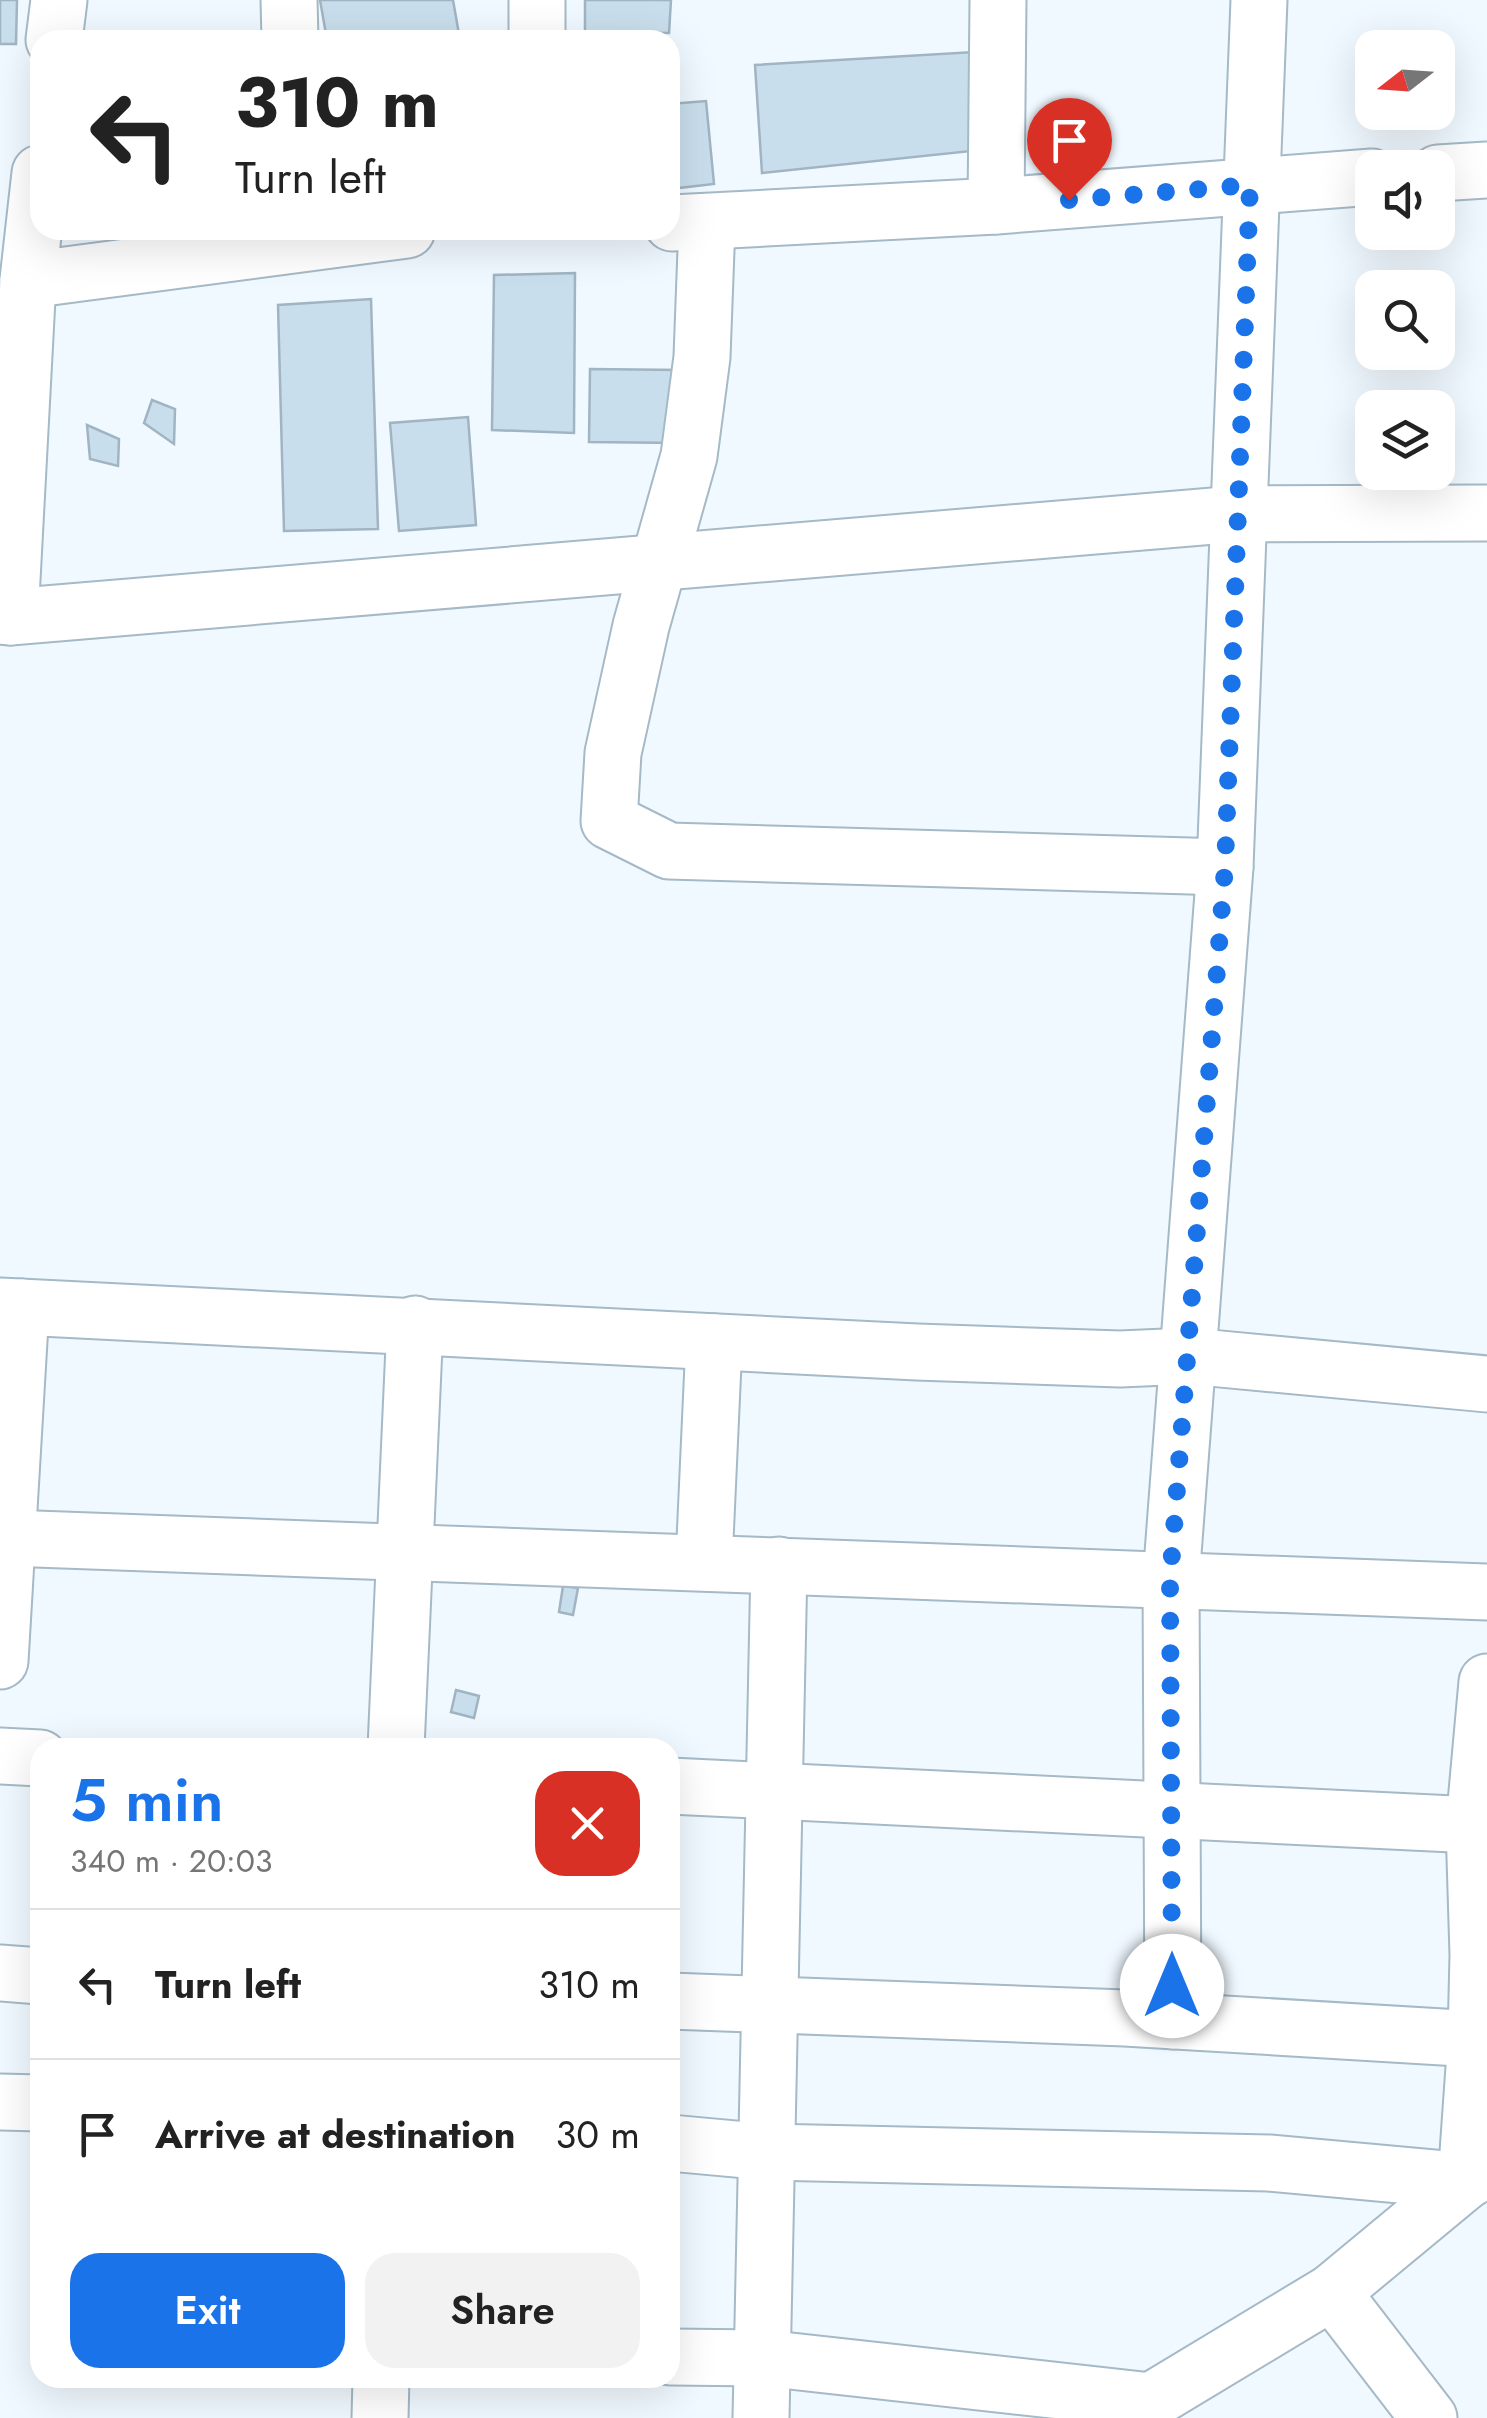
<!DOCTYPE html>
<meta charset="utf-8">
<style>
:root{--surface:#fff;--page:#f2f2f2;--text:#222;--muted:#767676;--line:#e0e0e0;--accent:#1a73e8}
body{margin:0;font-family:Jost,sans-serif;background:var(--page);color:var(--text);height:100vh;display:flex;flex-direction:column;font-size:38px;white-space:nowrap}
*{box-sizing:border-box;margin:0}
p{font-size:32px;color:var(--muted)}
.icon{flex:none;width:55px;height:55px;fill:none;stroke:currentColor;stroke-width:2;stroke-linecap:round;stroke-linejoin:round}
.map{position:relative;flex:1;overflow:hidden}
.details{position:absolute;left:30px;top:1738px;width:650px;height:650px;display:flex;flex-direction:column;background:var(--surface);border-radius:30px;box-shadow:0 10px 40px #0002}
.details>*{flex:none}
.hud{position:absolute;left:30px;top:30px;width:650px;height:210px;border-radius:30px;box-shadow:0 10px 40px #0002;background:#fff;color:var(--text);overflow:hidden}
.needle{width:65px;rotate:253deg}
.controls{position:absolute;left:1355px;top:30px;display:grid;gap:20px}
.controls a{display:grid;place-items:center;width:100px;height:100px;border-radius:20px;background:var(--surface);box-shadow:0 10px 40px #0002;font-size:50px}
.pin{position:absolute;display:grid;place-items:center;width:85px;height:85px;color:#fff;margin:-102px -42px;border-radius:50% 50% 50% 0;rotate:-45deg;box-shadow:0 0 10px #0007}
.pin .icon{rotate:45deg}
.me{position:absolute;width:110px;margin:-55px;rotate:0deg;stroke-linejoin:round;filter:drop-shadow(0 0 8px #0008)}
.turn{display:flex;align-items:center;gap:35px;height:210px;padding:0 40px;font-size:45px}
.turn .icon{width:130px;height:130px;stroke-width:2.5}
.turn b{display:block;font-size:70px;line-height:85px}
.round{display:grid;place-items:center;flex:none;width:105px;height:105px;border-radius:30px;background:var(--page)}
.summary{display:flex;align-items:center;justify-content:space-between;height:170px;padding:0 40px}
h1{font-size:60px;font-weight:600;line-height:75px;color:var(--accent)}
.action{display:flex;gap:20px;margin-top:auto;padding:20px 40px}
.action a{flex:1;height:115px;border-radius:30px;background:var(--accent);color:#fff;font-size:40px;font-weight:600;line-height:115px;text-align:center}
.action a+a{background:var(--page);color:var(--text)}
ul{padding:0;list-style:none}
li{display:flex;align-items:center;gap:30px;height:150px;padding:0 40px;border-top:2px solid var(--line)}
li div{flex:1}
li b{display:block;font-size:38px}
li em{font-style:normal}
.map>svg:first-child{display:block}
.building{fill:#c9deec;stroke:#a0b4c2;stroke-width:2.5}
.lines{fill:none;stroke-linecap:round;stroke-linejoin:round}
.minor-casing{stroke:#a5b9c7;stroke-width:59}
.minor{stroke:#fff;stroke-width:55}
.route{stroke:#1a73e8;stroke-width:18;stroke-dasharray:0 32.4}
</style>
<div class="map">
<svg width="1487" height="2418" viewBox="0 0 1487 2418">
<rect width="100%" height="100%" fill="#f0f9ff"/>
<g class="building">
<path d="M 0,0 L 17,0 L 16,44 L 0,44 Z"/>
<path d="M 320,0 L 453,0 L 460,40 L 327,40 Z"/>
<path d="M 585,0 L 671,0 L 669,33 L 585,32 Z"/>
<path d="M 974,52 L 981,150 L 762,173 L 755,65 Z"/>
<path d="M 706,101 L 714,184 L 670,189 L 670,104 Z"/>
<path d="M 575,273 L 574,433 L 492,430 L 494,275 Z"/>
<path d="M 371,299 L 378,529 L 284,531 L 278,305 Z"/>
<path d="M 590,369 L 681,370 L 681,443 L 589,442 Z"/>
<path d="M 152,400 L 175,409 L 174,444 L 144,423 Z"/>
<path d="M 468,417 L 476,525 L 399,531 L 390,423 Z"/>
<path d="M 87,425 L 119,439 L 118,466 L 90,459 Z"/>
<path d="M 563,1586 L 578,1588 L 573,1615 L 559,1612 Z"/>
<path d="M 456,1690 L 479,1696 L 474,1718 L 451,1712 Z"/>
</g>
<g class="lines">
<g class="minor-casing">
<g id="minor">
<path d="M 289,0 L 290,40"/>
<path d="M 537,0 L 537,40"/>
<path d="M 54,40 L 59,0"/>
<path d="M 40,173 L 28,280 L 407,230"/>
<path d="M 1438,173 L 1487,170"/>
<path d="M 996,206 L 998,0"/>
<path d="M 672,223 L 996,206 L 1372,177"/>
<path d="M 707,223 L 702,357 L 689,456 L 641,626 L 613,753 L 609,821 L 669,851 L 1225,867"/>
<path d="M 0,616 L 10,617 L 1237,514 L 1487,513"/>
<path d="M 10,617 L 28,280"/>
<path d="M 0,1306 L 917,1352 L 1120,1359 L 1189,1356 L 1487,1384"/>
<path d="M 8,1538 L 1487,1592"/>
<path d="M 704,1562 L 714,1342"/>
<path d="M 0,1661 L 21,1307"/>
<path d="M 396,1748 L 415,1324"/>
<path d="M 0,1756 L 40,1758"/>
<path d="M 670,1786 L 1474,1825"/>
<path d="M 0,1973 L 40,1976"/>
<path d="M 670,2001 L 1125,2018 L 1476,2039"/>
<path d="M 1173,2021 L 1171,1580 L 1225,867 L 1259,0"/>
<path d="M 0,2102 L 40,2103"/>
<path d="M 670,2143 L 767,2152 L 1269,2163 L 1466,2181"/>
<path d="M 1466,2181 L 1476,2039 L 1478,1955 L 1474,1825 L 1487,1682"/>
<path d="M 1332,2292 L 1429,2418"/>
<path d="M 670,2357 L 764,2358 L 1151,2401"/>
<path d="M 380,2418 L 381,2378"/>
<path d="M 761,2418 L 779,1565"/>
<path d="M 1130,2418 L 1151,2401 L 1332,2292 L 1466,2181 L 1484,2171"/>
</g>
</g>
<use href="#minor" class="minor"/>
</g>
<g class="lines">
<path class="route" d="M 1069,200 L 1250,185 L 1225,867 L 1170,1580 L 1172,1986"/>
</g>
</svg>
<div class="controls">
<a><svg class="needle" viewBox="-14 -14 28 28"><path d="M0-13l5 13h-10z" fill="#e53935"/><path d="M0 13l5-13h-10z" fill="#767676"/></svg></a>
<a><svg class="icon" aria-label="sound" viewBox="0 0 24 24"><path d="M4 9h4l5-4v14l-5-4H4zM17 9q2 3 0 6"/></svg></a>
<a><svg class="icon" aria-label="search" viewBox="0 0 24 24"><circle cx="10" cy="10" r="6"/><path d="M15 15l6 6"/></svg></a>
<a><svg class="icon" aria-label="layers" viewBox="0 0 24 24"><path d="M12 4l9 5-9 5-9-5zM3 14l9 5 9-5"/></svg></a>
</div>
<div class="pin" style="left:1069px;top:200px;background:#d93025"><svg class="icon" aria-label="arrive" viewBox="0 0 24 24"><path d="M6 21V4h12l-3 4 3 4H6"/></svg></div>
<svg class="me" style="left:1172px;top:1986px" viewBox="-20 -20 40 40"><circle r="19" fill="#fff"/><path d="M0-13L10 11 0 6-10 11z" fill="#1a73e8"/></svg>
<div class="hud">
<div class="turn"><svg class="icon" aria-label="left" viewBox="0 0 24 24"><path d="M17 20v-9H6M10 6l-5 5 5 5"/></svg><div><b>310 m</b>Turn left</div></div>
</div>
<section class="details">
<div class="summary"><div><h1>5 min</h1><p>340 m · 20:03</p></div><a class="round" style="background:#d93025;color:#fff"><svg class="icon" aria-label="close" viewBox="0 0 24 24"><path d="M6 6l12 12M18 6L6 18"/></svg></a></div>
<ul>
<li><svg class="icon" aria-label="left" viewBox="0 0 24 24"><path d="M17 20v-9H6M10 6l-5 5 5 5"/></svg><div><b>Turn left</b></div><em>310 m</em></li>
<li><svg class="icon" aria-label="arrive" viewBox="0 0 24 24"><path d="M6 21V4h12l-3 4 3 4H6"/></svg><div><b>Arrive at destination</b></div><em>30 m</em></li>
</ul>
<div class="action"><a>Exit</a><a>Share</a></div>
</section>
</div>
